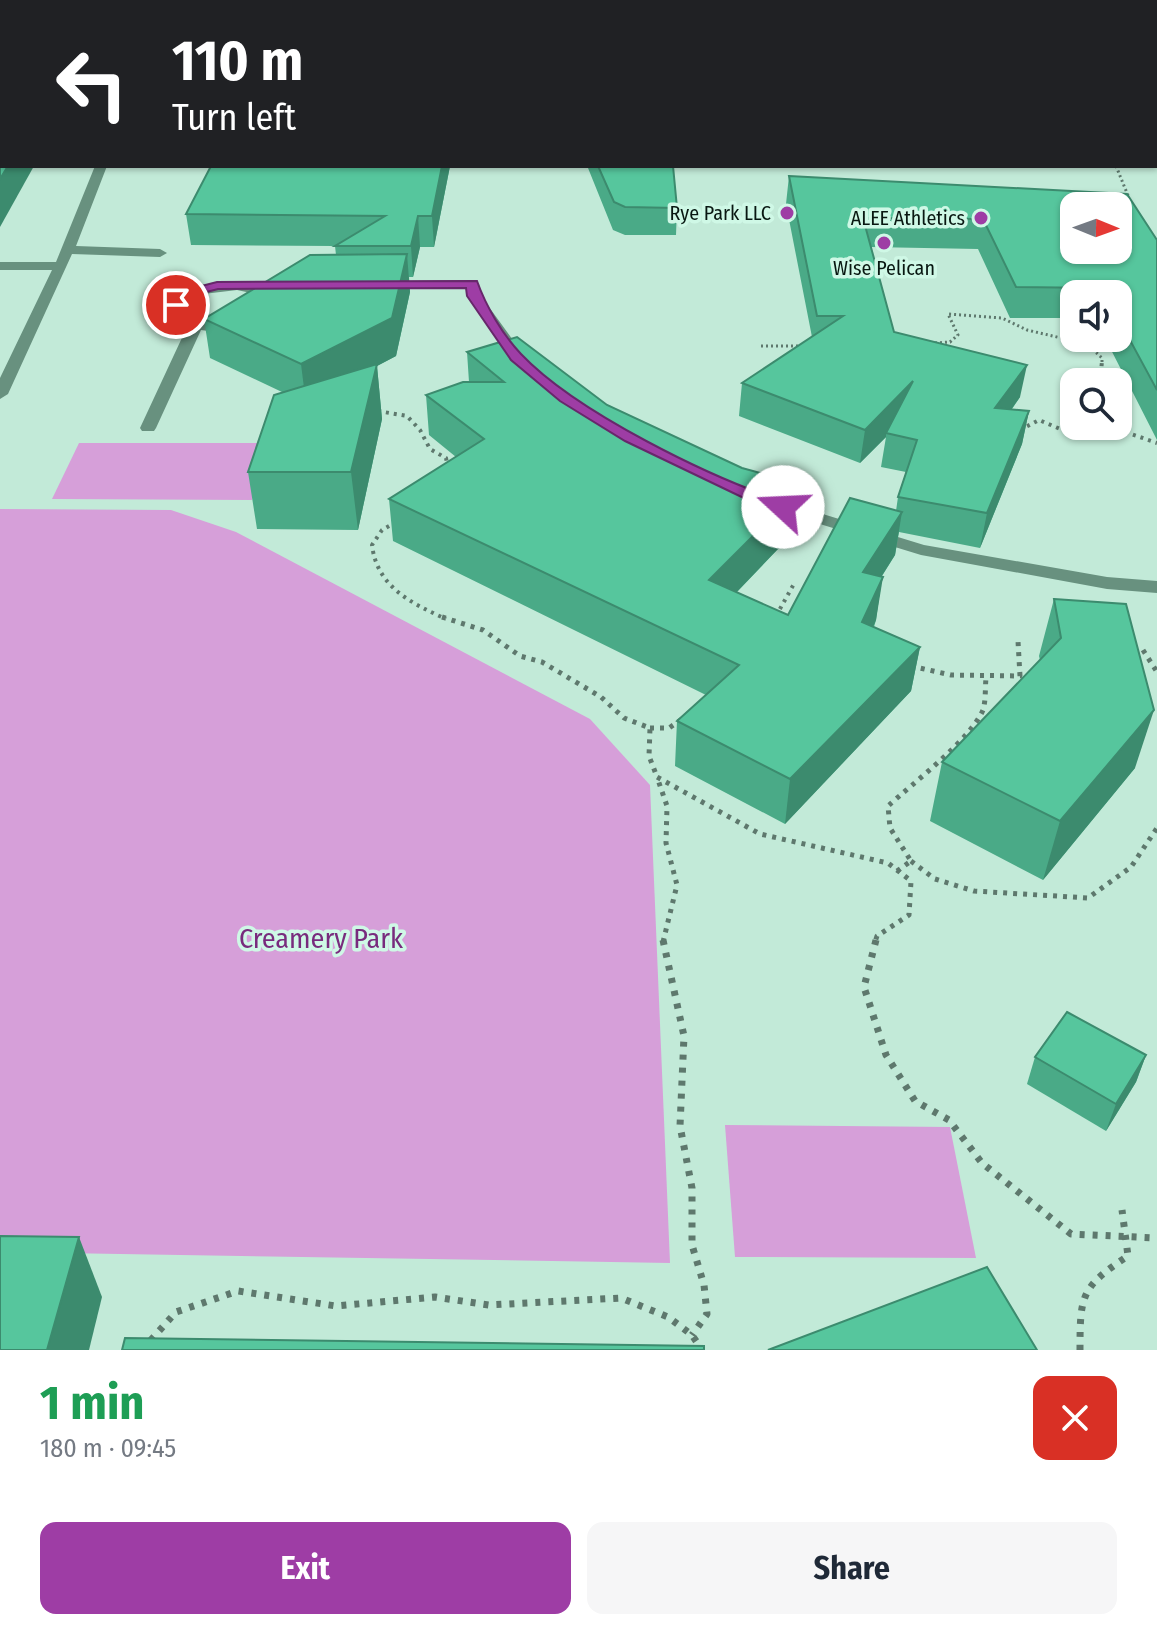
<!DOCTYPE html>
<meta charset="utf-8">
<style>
:root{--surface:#fff;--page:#f6f6f7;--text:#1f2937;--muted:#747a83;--accent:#9e3da5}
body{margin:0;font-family:"Fira Sans Condensed",sans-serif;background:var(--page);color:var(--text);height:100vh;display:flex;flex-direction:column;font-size:30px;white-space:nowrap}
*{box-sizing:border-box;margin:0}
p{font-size:26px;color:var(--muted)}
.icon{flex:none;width:44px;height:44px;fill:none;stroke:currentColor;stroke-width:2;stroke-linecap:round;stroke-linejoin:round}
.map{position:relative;height:1350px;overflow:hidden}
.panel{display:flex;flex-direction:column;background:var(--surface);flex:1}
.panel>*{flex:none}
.guide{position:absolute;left:0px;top:0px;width:1158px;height:168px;box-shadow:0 2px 6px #0004;background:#202124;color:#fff;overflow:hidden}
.needle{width:52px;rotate:91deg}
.buttons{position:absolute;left:1060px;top:192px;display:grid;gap:16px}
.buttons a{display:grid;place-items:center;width:72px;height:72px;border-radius:16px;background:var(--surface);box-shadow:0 2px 6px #0004;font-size:40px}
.pin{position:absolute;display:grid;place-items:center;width:68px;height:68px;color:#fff;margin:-34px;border:4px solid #fff;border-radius:50%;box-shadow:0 2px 8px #0007}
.me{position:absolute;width:88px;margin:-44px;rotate:290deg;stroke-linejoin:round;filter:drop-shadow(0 0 6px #0008)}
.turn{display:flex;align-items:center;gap:28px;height:168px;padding:0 40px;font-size:36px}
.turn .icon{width:104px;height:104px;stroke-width:2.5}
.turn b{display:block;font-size:56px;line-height:68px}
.round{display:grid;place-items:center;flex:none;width:84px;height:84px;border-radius:16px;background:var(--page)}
.summary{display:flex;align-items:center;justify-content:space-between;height:136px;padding:0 40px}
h1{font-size:48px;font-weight:700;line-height:60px;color:#1e9e55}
.button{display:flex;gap:16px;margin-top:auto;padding:16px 40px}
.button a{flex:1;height:92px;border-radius:16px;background:var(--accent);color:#fff;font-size:32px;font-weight:700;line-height:92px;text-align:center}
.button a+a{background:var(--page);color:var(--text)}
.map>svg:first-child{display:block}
.green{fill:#d69fd9}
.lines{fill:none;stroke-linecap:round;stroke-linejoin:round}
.path-far3{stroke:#5e786d;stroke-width:3;stroke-dasharray:2 3;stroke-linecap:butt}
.path-far2{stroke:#5e786d;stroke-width:4;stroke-dasharray:3 5;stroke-linecap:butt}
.path-far1{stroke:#5e786d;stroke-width:5;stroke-dasharray:4 6;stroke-linecap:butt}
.path{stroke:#5e786d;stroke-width:7;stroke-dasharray:5 8;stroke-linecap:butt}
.minor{fill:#68917f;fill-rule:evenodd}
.major{fill:#1a4a39;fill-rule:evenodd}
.wall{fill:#4aaa87}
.shaded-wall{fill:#3c8b6e}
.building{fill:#56c69d;stroke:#3c8b6e;stroke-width:2;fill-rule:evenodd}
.route{fill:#9e3da5;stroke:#67286b;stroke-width:2}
.poi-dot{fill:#9e3da5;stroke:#cff8e6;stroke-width:3}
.labels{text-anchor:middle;stroke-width:7;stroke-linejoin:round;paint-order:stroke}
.far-poi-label{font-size:20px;fill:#081711;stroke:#cff8e6;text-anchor:end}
.near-park-label{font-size:28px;fill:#782b7d;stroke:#cff8e6}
</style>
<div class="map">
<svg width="1157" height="1350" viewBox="0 0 1157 1350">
<rect width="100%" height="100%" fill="#c2ead8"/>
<g class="green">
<path d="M 79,443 L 270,443 L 252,500 L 52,499 Z"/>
<path d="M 0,509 L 171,510 L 236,532 L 590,719 L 650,785 L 670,1263 L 0,1252 Z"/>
<path d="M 725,1125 L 950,1127 L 976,1258 L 735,1257 Z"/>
</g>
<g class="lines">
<g class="path-far3">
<path d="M 1116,166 L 1129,198"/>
<path d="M 935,343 L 950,342 L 958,335 L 948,314 L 1002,318 L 1027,330 L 1087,344 L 1102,358 L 1102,363"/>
<path d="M 1088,344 L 1109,340"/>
<path d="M 761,346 L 803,346"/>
</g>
<g class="path-far2">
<path d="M 1100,382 L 1102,361"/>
<path d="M 378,411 L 407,416 L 420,430 L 430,449 L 446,458 L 448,468"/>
<path d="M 1020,430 L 1039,420 L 1065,431 L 1084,434 L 1111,427 L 1157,443"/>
<path d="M 396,522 L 382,530 L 372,545 C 377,587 411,603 446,619"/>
<path d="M 776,616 L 795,582"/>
</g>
<g class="path-far1">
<path d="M 442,617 L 483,630 L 520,656 L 542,662 L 601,697 L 624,718 L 650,728 L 649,756 L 657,777"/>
<path d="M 1143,650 L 1157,672"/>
<path d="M 911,666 L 951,675 L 1020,676 L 1018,641"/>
<path d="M 650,728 L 669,728 L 682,719"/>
<path d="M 911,861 L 935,879 L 974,891 L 1088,898 L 1131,867 L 1157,828"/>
<path d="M 897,871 L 911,861 L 890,828 L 888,806 C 912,784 971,739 983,710 C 986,700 985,688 986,678"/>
<path d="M 663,942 L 677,885 L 666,843 L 667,806 L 657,777 L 760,834 L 888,863 L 911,881 L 909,915 L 877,936 L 875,942"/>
</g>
<g class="path">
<path d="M 663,940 L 684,1036 L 680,1126 L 692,1188 L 692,1245 L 704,1285 L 707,1314 L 692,1335"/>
<path d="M 876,940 L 864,987 L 886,1055 L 915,1101 L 949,1120 L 982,1163 L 1071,1234 L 1157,1238"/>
<path d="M 142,1350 L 176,1312 L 238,1291 L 336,1306 L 435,1297 L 489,1305 L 621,1298 L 668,1317 L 692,1335 L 702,1350"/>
<path d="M 1080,1350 C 1080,1295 1081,1287 1128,1256 L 1122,1210"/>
</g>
<g class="minor">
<path d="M 95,166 L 107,166 L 76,246 L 160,249 L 167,253 L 160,257 L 72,254 L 8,394 L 0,399 L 0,378 L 52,270 L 0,270 L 0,262 L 56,262 Z"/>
<path d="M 472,280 L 479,284 L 481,296 L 528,361 L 525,364 L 515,364 L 467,296 L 466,288 L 385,289 L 378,285 L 385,281 Z"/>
<path d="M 232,281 L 285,282 L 292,286 L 285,290 L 265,290 L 273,301 C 258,326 229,335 201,330 L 156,428 L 154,431 L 142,431 L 140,428 L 187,327 L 170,314 L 169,305 L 186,289 ZM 237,290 L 251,293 L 259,301 C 244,325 202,331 182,310 L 195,295 Z"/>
<path d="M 777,500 L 924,545 L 1107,577 L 1157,581 L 1157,593 L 1107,589 L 921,555 L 771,509 L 768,505 Z"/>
</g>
<g class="major">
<path d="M 1136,0 L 1146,0 L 1148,2 L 1138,2 Z"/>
<rect x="1156" y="14" width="1" height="7"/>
</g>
</g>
<g class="wall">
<path d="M 368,0 L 1013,0 L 1014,2 L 369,2 Z"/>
<path d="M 211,166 L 450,166 L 434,247 L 420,247 L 413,277 L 409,277 L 410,292 L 396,356 L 377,366 L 382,419 L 358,530 L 257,529 L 248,472 L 282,392 L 210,358 L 204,319 L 336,255 L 335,246 L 191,245 L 186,214 Z"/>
<path d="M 585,166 L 673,166 L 677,208 L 676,235 L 625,235 L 613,230 L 588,168 Z"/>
<path d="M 789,176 L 1157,240 L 1157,440 L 1105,338 L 1118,338 L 1118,294 L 1074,294 L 1074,318 L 1010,318 L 978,249 L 871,247 L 894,332 L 1020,397 L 1012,409 L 1029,411 L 1022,444 L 980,548 L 899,532 L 895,555 L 882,576 L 876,620 L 874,627 L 920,647 L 911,691 L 785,824 L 675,766 L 677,721 L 706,695 L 393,541 L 389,499 L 456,457 L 429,435 L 426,395 L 469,382 L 467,352 L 607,405 L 742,468 L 804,485 L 799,527 L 737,592 L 788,615 L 896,511 L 898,497 L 906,472 L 881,467 L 886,437 L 860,463 L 739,416 L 742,383 L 812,337 L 786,204 Z"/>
<path d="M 1054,599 L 1135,768 L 1043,880 L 930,821 L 942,762 L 1040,660 L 1039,656 Z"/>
<path d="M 1146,1055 L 1136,1082 L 1106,1131 L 1027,1084 L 1035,1057 Z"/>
</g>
<g class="shaded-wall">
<path d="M 97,0 L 121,0 L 120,2 L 95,2 Z"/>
<path d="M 8,166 L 34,166 L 0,227 L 0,179 Z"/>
<path d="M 442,166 L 450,166 L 434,247 L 432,216 Z"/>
<path d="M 418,216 L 420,247 L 413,277 L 411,246 Z"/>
<path d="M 407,254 L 410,292 L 396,356 L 377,366 L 382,419 L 358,530 L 351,472 L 306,404 L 301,364 Z"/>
<path d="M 1027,365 L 1020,397 L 989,441 L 995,408 Z"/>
<path d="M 913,381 L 886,433 L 886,437 L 860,463 L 865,430 Z"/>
<path d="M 1029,411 L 1022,444 L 980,548 L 987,513 Z"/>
<path d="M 804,485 L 799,527 L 707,623 L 709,580 Z"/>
<path d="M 902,512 L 895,555 L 857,615 L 863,572 Z"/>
<path d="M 883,577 L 876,620 L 856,666 L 862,622 Z"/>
<path d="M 920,647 L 911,691 L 785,824 L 790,779 Z"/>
<path d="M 1154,710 L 1135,768 L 1043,880 L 1060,821 Z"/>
<path d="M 1146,1055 L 1136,1082 L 1106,1131 L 1116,1104 Z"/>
<path d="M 79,1237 L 102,1297 L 89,1350 L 47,1350 Z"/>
</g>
<g class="building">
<path d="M 0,0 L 97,0 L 95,2 L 2,2 L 2,166 L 8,166 L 0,179 Z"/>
<path d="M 186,0 L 290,0 L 291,2 L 185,2 Z"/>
<path d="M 384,0 L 676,0 L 679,2 L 385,2 Z"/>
<path d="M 917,0 L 1013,0 L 1014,2 L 918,2 Z"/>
<path d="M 211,166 L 442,166 L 432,216 L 418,216 L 411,246 L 335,246 L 385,216 L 186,214 Z"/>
<path d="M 598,166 L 673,166 L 677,208 L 625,207 L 614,202 Z"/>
<path d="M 789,176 L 1127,194 L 1157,240 L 1157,390 L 1118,318 L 1118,294 L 1105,294 L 1102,288 L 1016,287 L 983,219 L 863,218 L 894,332 L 1027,365 L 995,408 L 1029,411 L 987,513 L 898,497 L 917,440 L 886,433 L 913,381 L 865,430 L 742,383 L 843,316 L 817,316 ZM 1074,206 L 1118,206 L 1118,250 L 1074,250 Z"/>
<path d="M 407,254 L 392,318 L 301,364 L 204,319 L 310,255 Z"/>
<path d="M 517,337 L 607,405 L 742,468 L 804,485 L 709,580 L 788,615 L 850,498 L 902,512 L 863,572 L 883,577 L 862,622 L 920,647 L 790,779 L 677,721 L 739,665 L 389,499 L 484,439 L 426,395 L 463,382 L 504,382 L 467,352 Z"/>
<path d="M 377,364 L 351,472 L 248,472 L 274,395 Z"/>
<path d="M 1054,599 L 1126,604 L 1154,710 L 1060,821 L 942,762 L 1061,638 Z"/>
<path d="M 1067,1012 L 1146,1055 L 1116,1104 L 1035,1057 Z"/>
<path d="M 0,1236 L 79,1237 L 47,1350 L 0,1350 Z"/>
<path d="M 987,1267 L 1037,1350 L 768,1350 Z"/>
<path d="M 125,1338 L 704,1346 L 704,1350 L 122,1350 Z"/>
</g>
<path class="route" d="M 477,281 C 486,306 502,334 521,354 C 576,412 712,479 789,503 L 789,510 L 783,512 L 750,501 L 625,441 L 560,401 L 511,360 L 467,296 L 466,288 L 218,289 L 195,295 L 180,308 L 169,305 L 186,290 L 217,282 Z"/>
<g class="poi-dot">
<circle cx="787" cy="213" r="8"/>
<circle cx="981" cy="218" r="8"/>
<circle cx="884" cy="243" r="8"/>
</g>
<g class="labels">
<g class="far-poi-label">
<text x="771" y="220">Rye Park LLC</text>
<text x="965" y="225">ALEE Athletics</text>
<text x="884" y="275" text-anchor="middle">Wise Pelican</text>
</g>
<g class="near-park-label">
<text x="321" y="948">Creamery Park</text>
</g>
</g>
</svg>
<div class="buttons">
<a><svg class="needle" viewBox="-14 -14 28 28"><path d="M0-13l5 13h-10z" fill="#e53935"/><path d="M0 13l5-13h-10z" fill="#747a83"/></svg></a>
<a><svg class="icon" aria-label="sound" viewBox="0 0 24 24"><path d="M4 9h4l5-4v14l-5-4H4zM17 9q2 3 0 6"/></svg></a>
<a><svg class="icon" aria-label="search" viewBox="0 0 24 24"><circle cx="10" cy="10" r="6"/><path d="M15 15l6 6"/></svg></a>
</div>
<div class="pin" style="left:176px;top:305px;background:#d93025"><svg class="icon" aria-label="arrive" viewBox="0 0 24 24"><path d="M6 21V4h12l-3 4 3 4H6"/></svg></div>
<svg class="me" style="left:783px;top:507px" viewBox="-20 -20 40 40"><circle r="19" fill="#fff"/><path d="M0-13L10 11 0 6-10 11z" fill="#9e3da5"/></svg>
<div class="guide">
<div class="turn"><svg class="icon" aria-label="left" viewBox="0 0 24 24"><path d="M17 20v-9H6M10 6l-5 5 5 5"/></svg><div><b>110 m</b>Turn left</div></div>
</div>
</div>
<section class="panel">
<div class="summary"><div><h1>1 min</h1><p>180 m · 09:45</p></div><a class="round" style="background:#d93025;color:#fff"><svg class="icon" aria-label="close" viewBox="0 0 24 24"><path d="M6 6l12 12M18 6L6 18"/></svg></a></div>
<div class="button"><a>Exit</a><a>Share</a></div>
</section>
